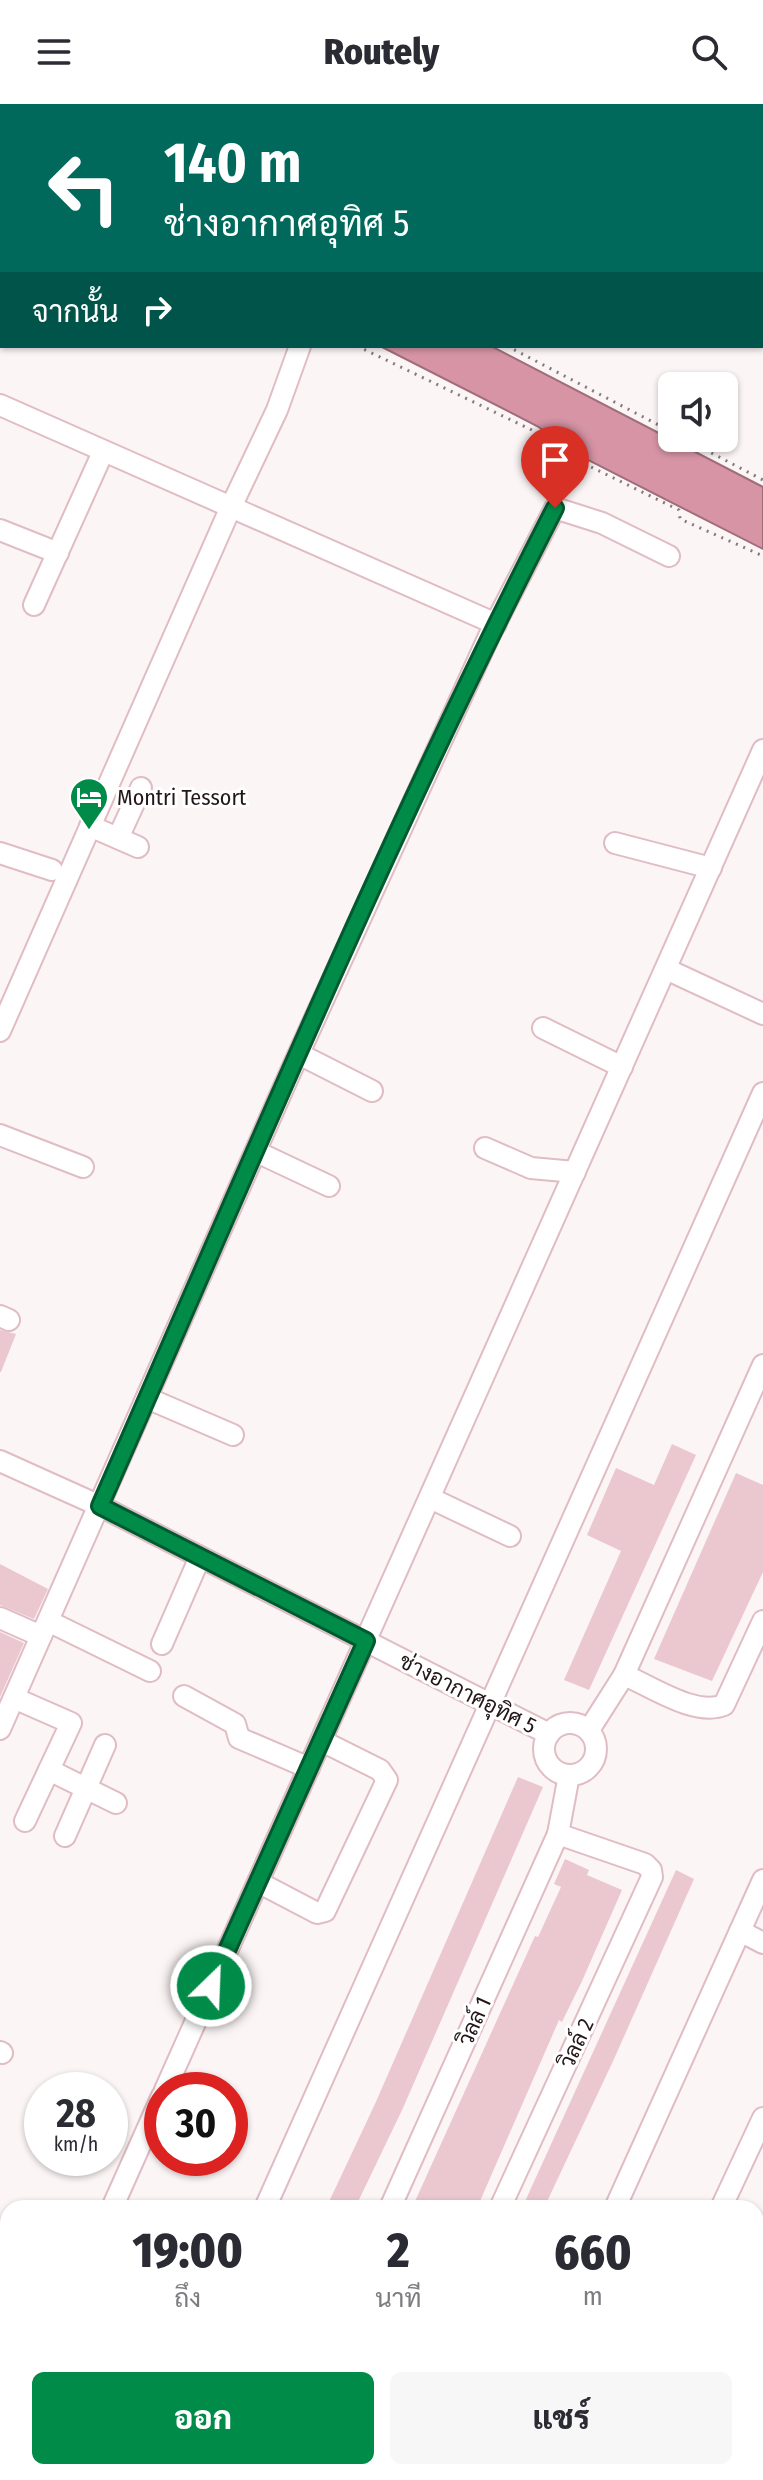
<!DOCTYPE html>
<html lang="th">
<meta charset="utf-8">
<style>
:root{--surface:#fff;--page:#f7f7f7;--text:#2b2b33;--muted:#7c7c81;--accent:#008b48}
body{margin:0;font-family:"Fira Sans Condensed",Sarabun,sans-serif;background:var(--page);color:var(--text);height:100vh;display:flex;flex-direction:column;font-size:30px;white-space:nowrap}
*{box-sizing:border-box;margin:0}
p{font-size:26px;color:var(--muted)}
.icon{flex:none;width:44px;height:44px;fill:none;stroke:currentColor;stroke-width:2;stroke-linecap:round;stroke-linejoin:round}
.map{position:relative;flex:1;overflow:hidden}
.panel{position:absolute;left:0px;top:2096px;width:764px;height:280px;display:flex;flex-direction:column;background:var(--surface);border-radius:24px 24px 0 0;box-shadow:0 2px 6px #0004}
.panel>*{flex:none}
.banner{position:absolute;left:0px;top:0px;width:764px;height:244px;box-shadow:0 2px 6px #0004;background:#00695c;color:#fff;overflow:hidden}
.tools{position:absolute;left:658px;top:268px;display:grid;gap:16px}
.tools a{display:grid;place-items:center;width:80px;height:80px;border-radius:12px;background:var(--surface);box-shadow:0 2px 6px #0004;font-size:40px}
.speed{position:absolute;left:24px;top:1968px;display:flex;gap:16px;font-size:40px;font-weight:700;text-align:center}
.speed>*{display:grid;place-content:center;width:104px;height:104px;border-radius:50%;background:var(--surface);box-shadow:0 2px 6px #0004;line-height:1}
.speed small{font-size:20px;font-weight:400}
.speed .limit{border:12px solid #d22;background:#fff;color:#111}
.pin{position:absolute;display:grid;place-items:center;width:68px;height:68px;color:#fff;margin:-82px -34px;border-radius:50% 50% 50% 0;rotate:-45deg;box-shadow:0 0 8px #0007}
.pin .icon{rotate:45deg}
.me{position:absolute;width:88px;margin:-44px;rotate:24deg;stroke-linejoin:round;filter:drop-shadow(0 0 6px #0008)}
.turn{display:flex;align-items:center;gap:28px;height:168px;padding:0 32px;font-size:36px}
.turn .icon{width:104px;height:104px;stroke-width:2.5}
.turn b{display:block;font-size:56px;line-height:68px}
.then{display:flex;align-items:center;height:76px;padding:0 32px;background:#0003;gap:16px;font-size:30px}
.eta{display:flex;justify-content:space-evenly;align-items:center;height:136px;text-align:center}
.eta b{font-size:48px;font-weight:800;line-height:56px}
.primary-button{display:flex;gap:16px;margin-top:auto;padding:16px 32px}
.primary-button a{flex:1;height:92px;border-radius:12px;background:var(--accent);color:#fff;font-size:32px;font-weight:800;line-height:92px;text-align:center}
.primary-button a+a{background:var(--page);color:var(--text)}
header{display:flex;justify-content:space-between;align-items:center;height:104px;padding:0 32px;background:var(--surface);font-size:36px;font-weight:800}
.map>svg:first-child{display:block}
.green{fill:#fcb7c8}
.water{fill:#d694a5;stroke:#a06e7b;stroke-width:2}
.building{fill:#ebc7cf}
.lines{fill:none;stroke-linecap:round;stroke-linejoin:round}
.minor-casing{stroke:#e0bcc4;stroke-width:24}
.path{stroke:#857b7d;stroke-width:3;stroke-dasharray:2 6;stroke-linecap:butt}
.minor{stroke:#fff;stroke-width:20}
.route-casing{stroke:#005a2f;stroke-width:20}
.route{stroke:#008b48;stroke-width:14}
.labels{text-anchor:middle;stroke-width:6;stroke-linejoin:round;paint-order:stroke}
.poi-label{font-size:22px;fill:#221619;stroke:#fff;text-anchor:start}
.street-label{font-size:22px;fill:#221619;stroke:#fff}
</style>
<header><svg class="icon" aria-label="menu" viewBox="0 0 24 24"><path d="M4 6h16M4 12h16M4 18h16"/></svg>Routely<svg class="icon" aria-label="search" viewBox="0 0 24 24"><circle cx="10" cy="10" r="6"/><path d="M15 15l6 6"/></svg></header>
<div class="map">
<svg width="763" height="2376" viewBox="0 0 763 2376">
<rect width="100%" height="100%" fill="#fcf5f6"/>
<path class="green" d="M 763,2168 L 763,2376 L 668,2376 L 671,2368 L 756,2368 L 756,2183 Z"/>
<path class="water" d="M 380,242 L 491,242 L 763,383 L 763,445 L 590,357 L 537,322 Z"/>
<g class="building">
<path d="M 0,1226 L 16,1230 L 1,1268 L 0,1268 Z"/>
<path d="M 672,1340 L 696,1351 L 589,1586 L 564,1576 L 621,1447 L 587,1431 L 616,1364 L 654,1381 Z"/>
<path d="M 736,1369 L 763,1381 L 763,1468 L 712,1577 L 654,1555 Z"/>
<path d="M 0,1460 L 48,1485 L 34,1515 L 0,1501 Z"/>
<path d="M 0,1528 L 24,1539 L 0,1593 Z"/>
<path d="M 518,1673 L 543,1683 L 403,2004 L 355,2104 L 326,2104 L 375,2000 Z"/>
<path d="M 565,1755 L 589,1766 L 587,1771 L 622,1786 L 582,1877 L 562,1918 L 559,1916 L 477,2104 L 412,2104 L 535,1832 L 538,1833 L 561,1783 L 554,1780 Z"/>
<path d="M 676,1766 L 694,1775 L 614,1955 L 544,2104 L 522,2104 Z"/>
</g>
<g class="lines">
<g class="minor-casing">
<g id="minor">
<path d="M 462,0 L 466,2"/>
<path d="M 80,2 L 81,0"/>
<path d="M 287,2 L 288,0"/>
<path d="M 579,2 L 580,0"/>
<path d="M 0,182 L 2,177"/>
<path d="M 0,301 L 496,520"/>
<path d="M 0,426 L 58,449"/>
<path d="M 34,501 L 103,348"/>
<path d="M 90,722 L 138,743"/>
<path d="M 118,734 L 141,684"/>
<path d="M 615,739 L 711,764"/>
<path d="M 0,749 L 52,766"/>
<path d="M 666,865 L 763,910"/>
<path d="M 543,924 L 622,963"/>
<path d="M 0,927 L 230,405 L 277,306 L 300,242"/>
<path d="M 299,950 L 372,987"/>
<path d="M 0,1031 L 83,1063"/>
<path d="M 485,1044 L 531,1064 L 575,1068"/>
<path d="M 257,1048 L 329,1082"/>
<path d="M 0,1212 L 9,1216"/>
<path d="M 147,1294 L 233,1331"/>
<path d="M 0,1357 L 100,1402 L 549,1630"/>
<path d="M 430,1394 L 510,1432"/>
<path d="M 0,1514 L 41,1532"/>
<path d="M 48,1517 L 150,1567"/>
<path d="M 162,1540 L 200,1453"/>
<path d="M 624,1571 C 651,1582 695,1613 724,1601 L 763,1517"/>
<path d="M 184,1592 L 235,1620 L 239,1634 L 309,1664"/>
<path d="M 14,1594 L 71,1619 L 25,1717"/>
<circle cx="570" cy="1645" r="26"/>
<path d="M 0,1625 L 294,960 L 490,530 L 555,404 L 602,419 L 669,452"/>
<path d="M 589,1626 L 624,1571 L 763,1261"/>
<path d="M 49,1666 L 116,1699"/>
<path d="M 65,1732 L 105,1641"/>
<path d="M 258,1778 L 317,1809 L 325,1807 L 387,1676 L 380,1666 L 322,1637"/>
<path d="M 740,1827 L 763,1839"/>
<path d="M 0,1948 L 2,1949"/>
<path d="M 165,1986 L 763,646"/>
<path d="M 112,2104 L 162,1992"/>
<path d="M 265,2104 L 763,989"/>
<path d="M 390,2104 L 558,1730 L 569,1671"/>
<path d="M 500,2104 L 652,1773 L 651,1766 L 645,1760 L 558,1730"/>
<path d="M 615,2104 L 763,1776"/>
<path d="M 721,2104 L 763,2014"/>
<path d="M 0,2207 L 8,2210"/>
<path d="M 0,2352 L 8,2335"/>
<path d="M 270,2370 L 287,2376"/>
<path d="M 143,2376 L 147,2368"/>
<path d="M 375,2376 L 379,2368"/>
<path d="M 492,2376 L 495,2368"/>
<path d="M 602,2376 L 605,2368"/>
</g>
</g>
<g class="path">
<path d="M 0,27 L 2,28"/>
<path d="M 0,38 L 2,35"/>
<path d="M 0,79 L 2,82"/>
<path d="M 357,242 L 536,328 L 589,362 L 679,406 L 680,415 L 763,452"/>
<path d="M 507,242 L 672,328"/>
<path d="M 683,334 L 763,376"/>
</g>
<use href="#minor" class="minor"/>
</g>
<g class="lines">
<g class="route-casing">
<path id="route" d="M 211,1882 L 366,1537 L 100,1402 C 247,1068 388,729 555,404"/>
</g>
<use href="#route" class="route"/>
</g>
<defs>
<g id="hotel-pin" transform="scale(2)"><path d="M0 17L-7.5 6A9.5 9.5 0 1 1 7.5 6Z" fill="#008b48" stroke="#fff"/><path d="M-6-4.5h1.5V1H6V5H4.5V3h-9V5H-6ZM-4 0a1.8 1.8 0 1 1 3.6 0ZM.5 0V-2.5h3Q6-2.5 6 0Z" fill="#fff"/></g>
</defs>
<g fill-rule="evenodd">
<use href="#hotel-pin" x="89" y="693"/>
</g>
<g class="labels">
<g class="poi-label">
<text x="117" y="701">Montri Tessort</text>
</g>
<g class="street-label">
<text transform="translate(468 1589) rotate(27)" y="8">ช่างอากาศอุทิศ 5</text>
<text transform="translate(474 1917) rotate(-66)" y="8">วิลล์ 1</text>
<text transform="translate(576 1939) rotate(-65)" y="8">วิลล์ 2</text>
</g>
</g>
</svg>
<div class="tools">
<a><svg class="icon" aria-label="sound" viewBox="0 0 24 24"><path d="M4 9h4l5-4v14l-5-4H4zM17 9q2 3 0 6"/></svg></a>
</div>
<div class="speed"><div>28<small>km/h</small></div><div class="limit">30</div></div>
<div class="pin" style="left:555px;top:404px;background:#d93025"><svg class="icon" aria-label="arrive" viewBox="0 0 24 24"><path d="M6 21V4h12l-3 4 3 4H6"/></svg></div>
<svg class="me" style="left:211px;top:1882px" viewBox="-20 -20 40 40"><circle r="17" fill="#008b48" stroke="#fff" stroke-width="3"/><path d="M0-11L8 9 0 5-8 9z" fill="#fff"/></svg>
<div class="banner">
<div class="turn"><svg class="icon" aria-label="left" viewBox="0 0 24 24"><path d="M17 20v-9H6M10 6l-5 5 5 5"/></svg><div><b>140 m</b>ช่างอากาศอุทิศ 5</div></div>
<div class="then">จากนั้น<svg class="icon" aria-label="right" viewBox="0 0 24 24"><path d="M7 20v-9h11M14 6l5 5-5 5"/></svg></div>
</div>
<section class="panel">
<div class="eta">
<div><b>19:00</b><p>ถึง</p></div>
<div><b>2</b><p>นาที</p></div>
<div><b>660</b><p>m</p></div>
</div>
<div class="primary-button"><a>ออก</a><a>แชร์</a></div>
</section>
</div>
